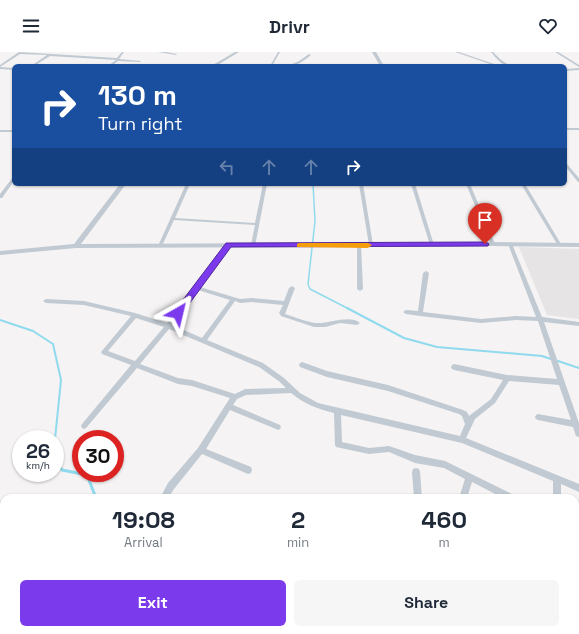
<!DOCTYPE html>
<style>
:root{--surface:#fff;--page:#f6f6f7;--text:#1f2937;--muted:#747a83;--accent:#7c3aed}
body{margin:0;font-family:"Space Grotesk",sans-serif;background:var(--page);color:var(--text);height:100vh;display:flex;flex-direction:column;font-size:15px;white-space:nowrap}
*{box-sizing:border-box;margin:0}
p{font-size:13px;color:var(--muted)}
.icon{flex:none;width:22px;height:22px;fill:none;stroke:currentColor;stroke-width:2;stroke-linecap:round;stroke-linejoin:round}
.map{position:relative;flex:1;overflow:hidden}
.sheet{position:absolute;left:0px;top:442px;width:579px;height:140px;display:flex;flex-direction:column;background:var(--surface);border-radius:12px 12px 0 0;box-shadow:0 1px 3px #0004}
.sheet>*{flex:none}
.banner{position:absolute;left:12px;top:12px;width:555px;height:122px;border-radius:6px;box-shadow:0 1px 3px #0004;background:#1a4fa0;color:#fff;overflow:hidden}
.speed{position:absolute;left:12px;top:378px;display:flex;gap:8px;font-size:20px;font-weight:700;text-align:center}
.speed>*{display:grid;place-content:center;width:52px;height:52px;border-radius:50%;background:var(--surface);box-shadow:0 1px 3px #0004;line-height:1}
.speed small{font-size:10px;font-weight:400}
.speed .limit{border:6px solid #d22;background:#fff;color:#111}
.pin{position:absolute;display:grid;place-items:center;width:34px;height:34px;color:#fff;margin:-41px -17px;border-radius:50% 50% 50% 0;rotate:-45deg;box-shadow:0 0 4px #0007}
.pin .icon{rotate:45deg}
.me{position:absolute;width:44px;margin:-22px;rotate:37deg;stroke-linejoin:round;filter:drop-shadow(0 0 3px #0008)}
.turn{display:flex;align-items:center;gap:14px;height:84px;padding:0 20px;font-size:18px}
.turn .icon{width:52px;height:52px;stroke-width:2.5}
.turn b{display:block;font-size:28px;line-height:34px}
.lanes{display:flex;align-items:center;height:38px;padding:0 20px;background:#0003;justify-content:center;gap:20px;direction:ltr}
.lanes .off{opacity:.35}
.eta{display:flex;justify-content:space-evenly;align-items:center;height:68px;text-align:center}
.eta b{font-size:24px;font-weight:700;line-height:28px}
.cta{display:flex;gap:8px;margin-top:auto;padding:8px 20px}
.cta a{flex:1;height:46px;border-radius:6px;background:var(--accent);color:#fff;font-size:16px;font-weight:700;line-height:46px;text-align:center}
.cta a+a{background:var(--page);color:var(--text)}
header{display:flex;justify-content:space-between;align-items:center;height:52px;padding:0 20px;background:var(--surface);font-size:18px;font-weight:700}
.map>svg:first-child{display:block}
.education{fill:#e6e4e5}
.lines{fill:none;stroke-linecap:round;stroke-linejoin:round}
.stream-far2{stroke:#90daee;stroke-width:1.5}
.stream-far1{stroke:#90daee;stroke-width:2}
.stream{stroke:#90daee;stroke-width:3}
.minor{fill:#c1cad2;fill-rule:evenodd}
.tertiary{fill:#c1cad2;fill-rule:evenodd}
.route{fill:#7c3aed;stroke:#51269a}
.slow{fill:#f59e0b}
</style>
<header><svg class="icon" aria-label="menu" viewBox="0 0 24 24"><path d="M4 6h16M4 12h16M4 18h16"/></svg>Drivr<svg class="icon" aria-label="heart" viewBox="0 0 24 24"><path d="M12 20l-8-8c-3-5 5-10 8-4 3-6 11-1 8 4z"/></svg></header>
<div class="map">
<svg width="579" height="582" viewBox="0 0 579 582">
<rect width="100%" height="100%" fill="#f5f3f3"/>
<path class="education" d="M 519,195 L 579,197 L 579,267 L 547,263 Z"/>
<g class="lines">
<path class="stream-far2" d="M 313,132 L 315,169 L 308,232 L 310,237 L 349,257"/>
<g class="stream-far1">
<path d="M 347,256 L 404,286 L 437,295 L 542,304 L 551,307"/>
<path d="M 0,268 L 33,279 L 53,292 L 61,328 L 55,387"/>
<path d="M 555,308 L 579,316"/>
</g>
<g class="stream">
<path d="M 55,408 L 62,418 L 87,423 L 96,446"/>
<path d="M 167,578 L 169,582"/>
</g>
<g class="minor">
<path d="M 19,0 L 117,6 L 122,0 L 124,0 L 119,7 L 141,9 L 140,10 L 118,9 L 111,14 L 108,14 L 116,8 L 50,4 L 34,14 L 31,14 L 47,3 L 20,2 L 0,15 L 0,13 Z"/>
<path d="M 158,0 L 166,0 L 177,2 L 176,3 Z"/>
<path d="M 278,0 L 280,0 L 272,14 L 270,14 Z"/>
<path d="M 455,0 L 459,0 L 500,14 L 496,14 Z"/>
<path d="M 491,0 L 493,0 L 500,7 L 510,14 C 502,14 496,6 491,0 Z"/>
<path d="M 555,0 L 558,0 L 579,13 L 579,15 Z"/>
<path d="M 309,2 L 311,3 C 304,9 297,14 288,14 L 299,9 Z"/>
<path d="M 0,15 L 14,16 L 14,18 L 0,17 Z"/>
<path d="M 579,16 L 579,18 L 565,19 L 565,17 Z"/>
<rect x="0" y="78" width="14" height="2"/>
<path d="M 565,111 L 566,111 L 579,126 L 579,130 L 578,130 L 565,114 Z"/>
<path d="M 13,125 L 14,125 L 14,129 L 2,146 L 0,146 L 0,142 Z"/>
<path d="M 186,132 L 190,132 L 175,166 L 255,171 L 263,132 L 267,132 L 255,194 L 251,194 L 251,193 L 255,173 L 174,168 L 162,194 L 162,195 L 158,195 L 158,194 Z"/>
<path d="M 359,132 L 363,132 L 373,193 L 371,195 L 369,193 Z"/>
<path d="M 411,132 L 415,132 L 434,193 L 434,194 L 430,194 L 430,193 Z"/>
<path d="M 466,132 L 470,132 L 495,192 L 495,193 L 493,194 L 491,192 Z"/>
<path d="M 521,132 L 525,132 L 561,192 L 561,193 L 559,194 L 557,192 Z"/>
<path d="M 510,190 L 512,192 L 542,265 L 579,270 L 579,274 L 544,270 L 579,371 L 579,385 L 576,384 L 573,375 L 538,368 L 536,367 L 535,365 L 536,363 L 538,362 L 571,368 L 559,333 L 509,329 L 495,351 L 475,367 L 466,386 L 579,432 L 579,440 L 561,432 L 561,446 L 553,446 L 553,429 L 462,391 L 341,363 L 342,390 L 369,396 L 389,394 L 415,403 L 445,409 L 514,443 L 515,446 L 503,446 L 472,430 L 467,446 L 459,446 L 465,427 L 444,416 L 415,411 L 389,400 L 369,402 L 336,395 L 335,393 L 334,361 C 318,357 304,352 291,341 L 246,343 L 237,347 L 233,353 L 280,373 L 281,375 L 280,377 L 278,378 L 276,377 L 230,358 L 206,397 L 251,415 L 252,418 L 251,421 L 248,422 L 202,402 L 174,437 L 168,446 L 160,446 L 168,431 L 198,396 L 230,346 L 192,334 L 178,332 L 137,316 L 86,376 L 84,377 L 82,376 L 81,374 L 82,372 L 131,313 L 102,302 L 101,300 L 131,264 L 84,253 L 46,251 L 43,249 L 46,247 L 84,249 L 135,261 L 167,271 L 227,192 L 231,192 L 231,194 L 200,235 L 240,247 L 252,246 L 284,249 L 289,236 L 292,234 L 295,236 L 285,262 C 295,265 306,270 316,271 C 328,272 350,262 360,271 L 357,273 L 340,271 L 325,275 L 314,275 L 281,264 L 279,261 L 283,253 L 252,250 L 240,251 L 235,249 L 207,288 L 263,311 L 284,326 L 300,341 L 318,351 L 460,384 L 465,372 L 462,364 L 459,362 L 388,339 L 327,325 L 300,315 L 299,313 L 300,311 L 302,310 L 327,319 L 388,333 L 463,358 L 467,360 L 469,364 L 491,347 L 503,328 L 454,318 L 452,317 L 451,315 L 452,313 L 454,312 L 507,323 L 557,327 L 538,269 L 516,268 L 481,271 L 420,264 L 406,262 L 403,260 L 406,258 L 418,259 L 423,221 L 426,219 L 429,221 L 423,260 L 481,267 L 516,264 L 536,265 L 508,192 ZM 198,238 L 230,248 L 202,286 L 172,273 ZM 136,266 L 164,275 L 135,309 L 108,299 ZM 169,277 L 259,315 L 280,330 L 286,336 L 245,337 L 235,342 L 192,328 L 178,326 L 140,312 Z"/>
<path d="M 359,191 L 361,193 L 363,237 L 360,239 L 357,237 L 357,193 Z"/>
<path d="M 416,416 L 419,417 L 420,420 L 422,446 L 414,446 L 412,420 L 413,417 Z"/>
<path d="M 4,471 L 4,482 L 0,484 L 0,473 Z"/>
<path d="M 575,471 L 579,473 L 579,481 L 575,479 Z"/>
<rect x="0" y="549" width="4" height="10"/>
<rect x="56" y="578" width="10" height="4"/>
<path d="M 516,578 L 528,578 L 529,580 L 528,582 L 519,582 Z"/>
</g>
<g class="tertiary">
<path d="M 235,0 L 239,0 L 216,14 L 211,14 Z"/>
<path d="M 372,0 L 376,0 L 384,14 L 380,14 Z"/>
<rect x="565" y="76" width="14" height="2"/>
<path d="M 120,132 L 126,132 L 81,192 L 493,190 L 579,191 L 579,195 L 493,194 L 76,196 L 0,203 L 0,199 L 74,192 Z"/>
</g>
</g>
<path class="route" d="M 485,190 L 489,192 L 488,194 L 231,195 L 181,263 L 178,264 L 173,261 L 226,191 L 229,191 Z"/>
<path class="slow" d="M 299,191 L 368,191 L 372,193 L 368,196 L 297,195 L 297,192 Z"/>
</svg>
<div class="speed"><div>26<small>km/h</small></div><div class="limit">30</div></div>
<div class="pin" style="left:485px;top:192px;background:#d93025"><svg class="icon" aria-label="arrive" viewBox="0 0 24 24"><path d="M6 21V4h12l-3 4 3 4H6"/></svg></div>
<svg class="me" style="left:178px;top:261px" viewBox="-20 -20 40 40"><path d="M0-17L14 15 0 8-14 15z" fill="#7c3aed" stroke="#fff" stroke-width="4"/></svg>
<div class="banner">
<div class="turn"><svg class="icon" aria-label="right" viewBox="0 0 24 24"><path d="M7 20v-9h11M14 6l5 5-5 5"/></svg><div><b>130 m</b>Turn right</div></div>
<div class="lanes"><svg class="icon off" aria-label="left" viewBox="0 0 24 24"><path d="M17 20v-9H6M10 6l-5 5 5 5"/></svg><svg class="icon off" aria-label="ahead" viewBox="0 0 24 24"><path d="M12 20V5M6 11l6-6 6 6"/></svg><svg class="icon off" aria-label="ahead" viewBox="0 0 24 24"><path d="M12 20V5M6 11l6-6 6 6"/></svg><svg class="icon" aria-label="right" viewBox="0 0 24 24"><path d="M7 20v-9h11M14 6l5 5-5 5"/></svg></div>
</div>
<section class="sheet">
<div class="eta">
<div><b>19:08</b><p>Arrival</p></div>
<div><b>2</b><p>min</p></div>
<div><b>460</b><p>m</p></div>
</div>
<div class="cta"><a>Exit</a><a>Share</a></div>
</section>
</div>
